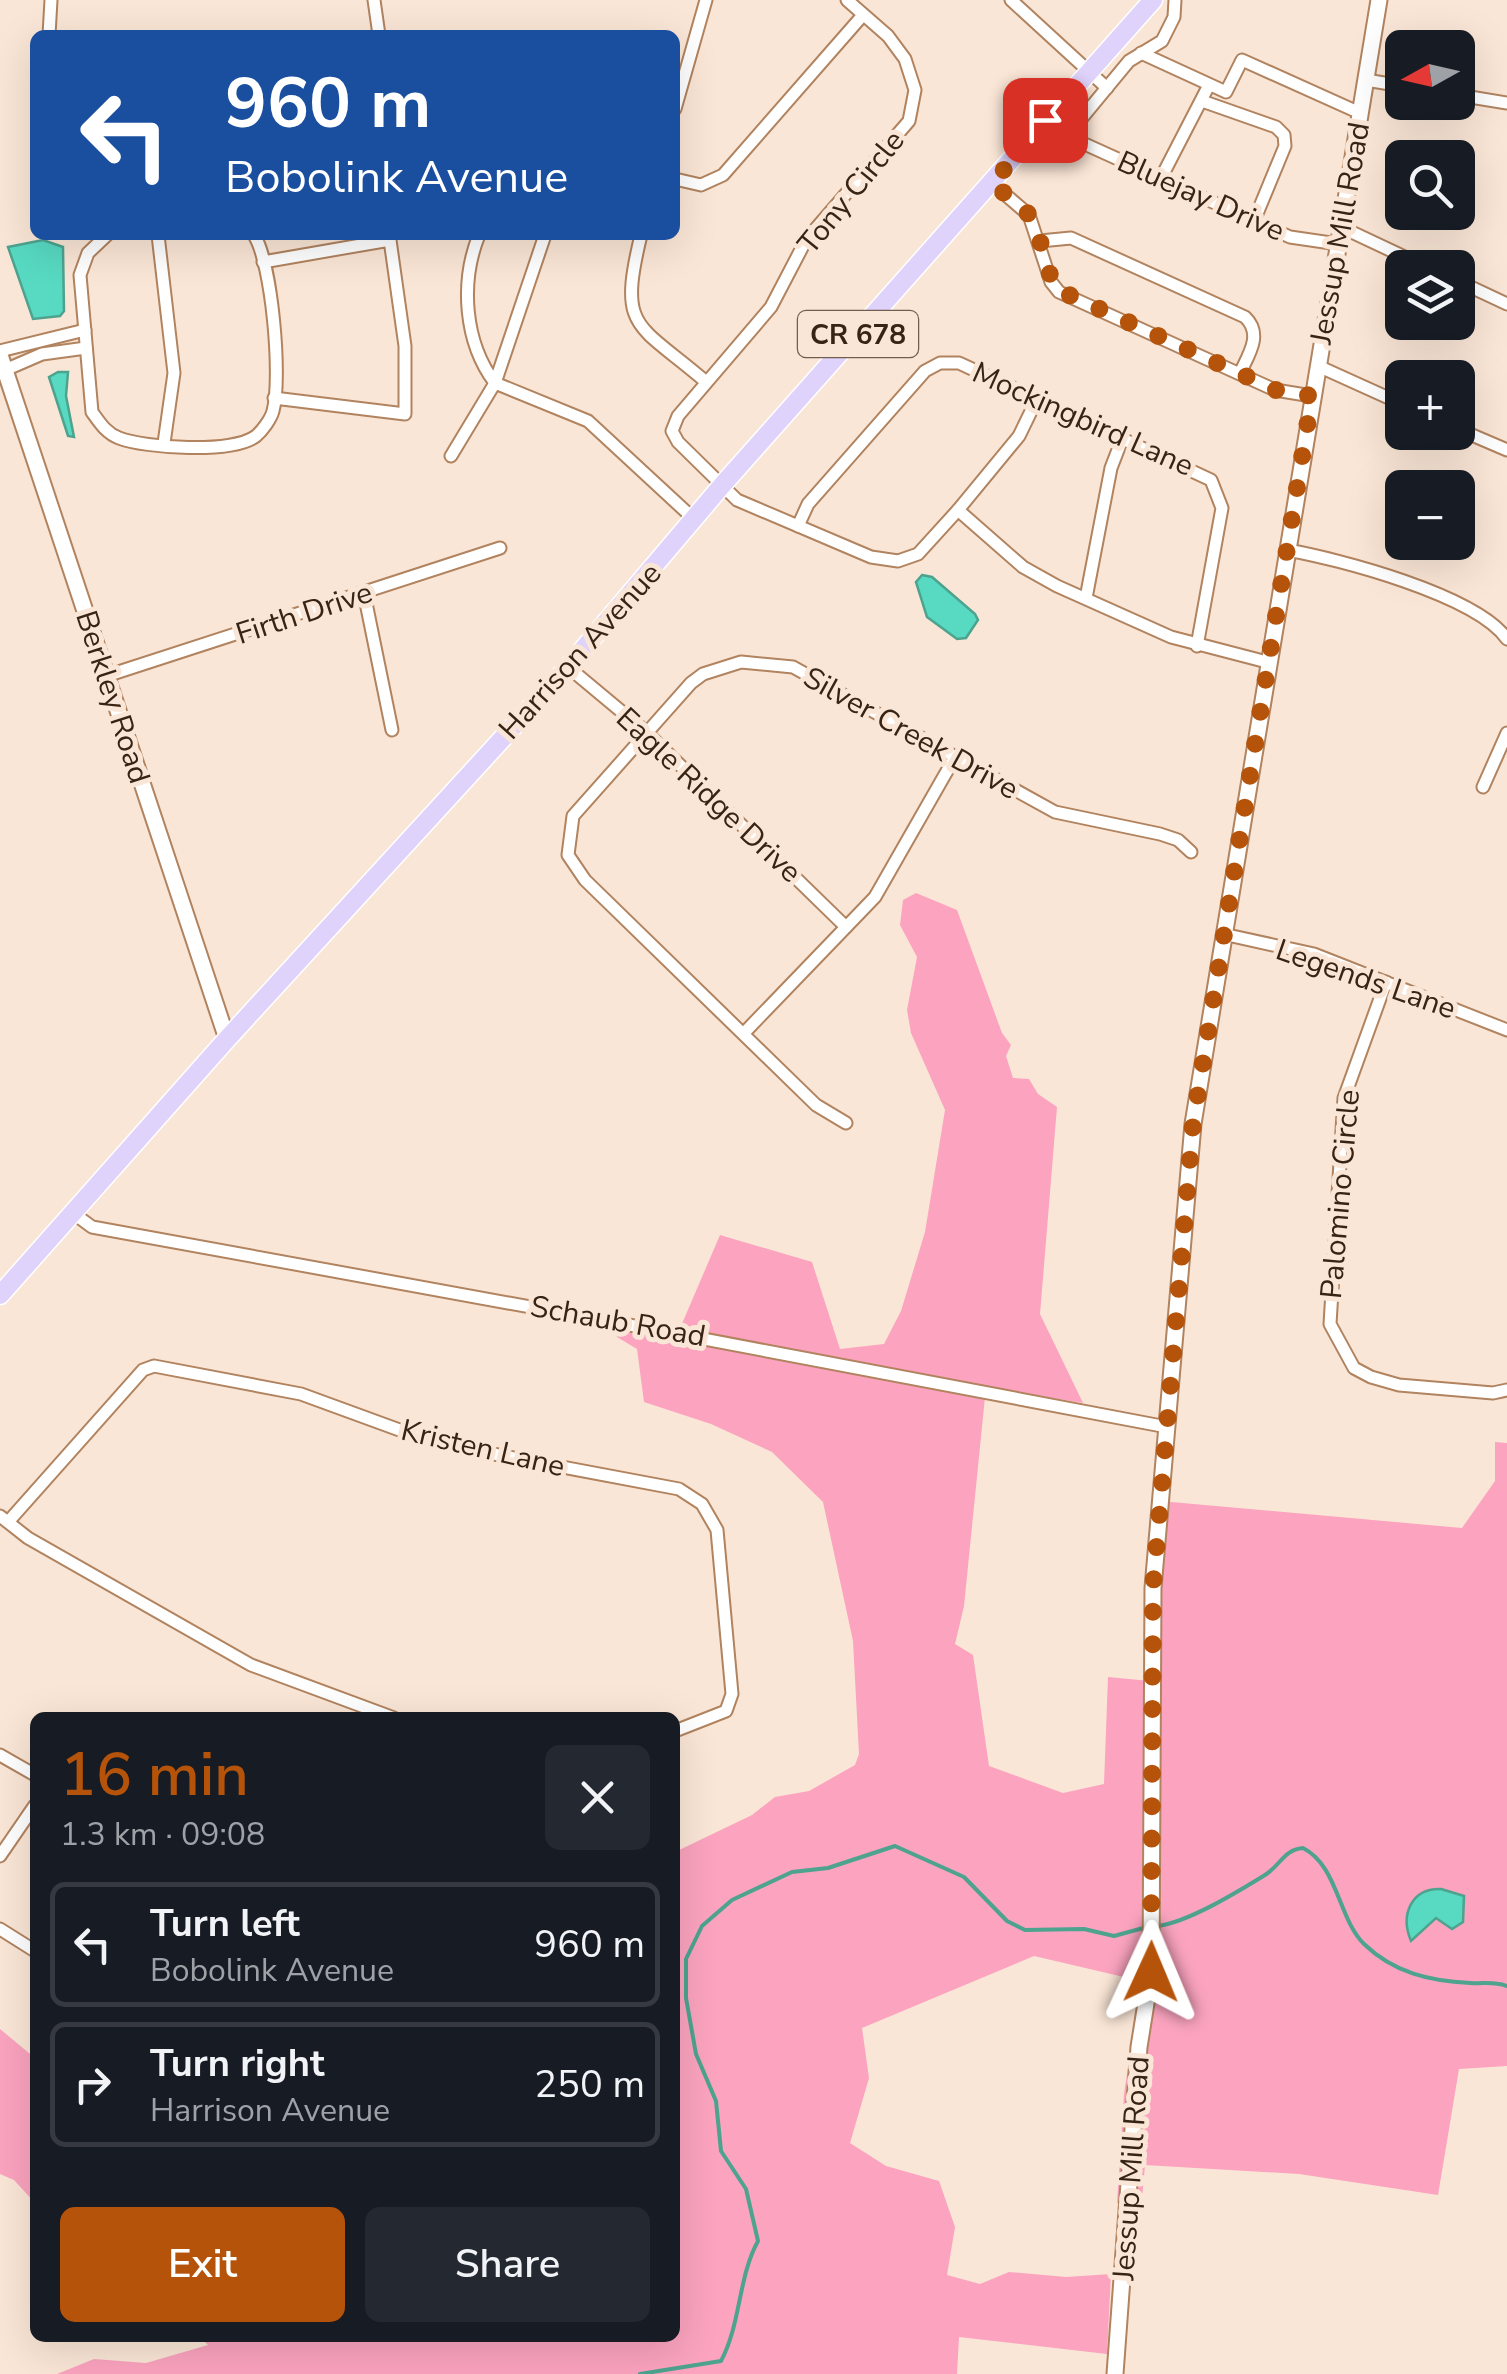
<!DOCTYPE html>
<meta charset="utf-8">
<style>
:root{--surface:#171b24;--page:#242831;--text:#f1f3f6;--muted:#9ea1a6;--line:#363941;--accent:#b45309}
body{margin:0;font-family:"Nunito Sans",sans-serif;background:var(--page);color:var(--text);height:100vh;display:flex;flex-direction:column;font-size:38px;white-space:nowrap}
*{box-sizing:border-box;margin:0}
p{font-size:32px;color:var(--muted)}
.icon{flex:none;width:55px;height:55px;fill:none;stroke:currentColor;stroke-width:2;stroke-linecap:round;stroke-linejoin:round}
.map{position:relative;flex:1;overflow:hidden}
.details{position:absolute;left:30px;top:1712px;width:650px;height:630px;display:flex;flex-direction:column;background:var(--surface);border-radius:15px;box-shadow:0 10px 40px #0002}
.details>*{flex:none}
.top-card{position:absolute;left:30px;top:30px;width:650px;height:210px;border-radius:15px;box-shadow:0 10px 40px #0002;background:#1a4fa0;color:#fff;overflow:hidden}
.needle{width:65px;rotate:262deg}
.buttons{position:absolute;left:1385px;top:30px;display:grid;gap:20px}
.buttons a{display:grid;place-items:center;width:90px;height:90px;border-radius:15px;background:var(--surface);box-shadow:0 10px 40px #0002;font-size:50px}
.pin{position:absolute;display:grid;place-items:center;width:85px;height:85px;color:#fff;margin:-42px;border-radius:20px;box-shadow:0 5px 15px #0006}
.me{position:absolute;width:110px;margin:-55px;rotate:1deg;stroke-linejoin:round;filter:drop-shadow(0 0 8px #0008)}
.turn{display:flex;align-items:center;gap:35px;height:210px;padding:0 30px;font-size:45px}
.turn .icon{width:130px;height:130px;stroke-width:2.5}
.turn b{display:block;font-size:70px;line-height:85px}
.round{display:grid;place-items:center;flex:none;width:105px;height:105px;border-radius:15px;background:var(--page)}
.head{display:flex;align-items:center;justify-content:space-between;height:170px;padding:0 30px}
h1{font-size:60px;font-weight:600;line-height:75px;color:var(--accent)}
.button{display:flex;gap:20px;margin-top:auto;padding:20px 30px}
.button a{flex:1;height:115px;border-radius:15px;background:var(--accent);color:#fff;font-size:40px;font-weight:600;line-height:115px;text-align:center}
.button a+a{background:var(--page);color:var(--text)}
ul{padding:0;list-style:none}
li{display:flex;align-items:center;gap:30px;height:125px;margin:0 20px 15px;padding:0 10px;border:5px solid var(--line);border-radius:15px}
li div{flex:1}
li b{display:block;font-size:38px}
li em{font-style:normal}
.map>svg:first-child{display:block}
.green{fill:#fba3bf}
.water{fill:#57d9c2;stroke:#4da38e;stroke-width:2.5}
.lines{fill:none;stroke-linecap:round;stroke-linejoin:round}
.stream{stroke:#4da38e;stroke-width:4}
.street-casing{stroke:#b1835f;stroke-width:15}
.secondary-casing{stroke:#b1835f;stroke-width:19}
.primary-casing{stroke:#fff;stroke-width:21}
.street{stroke:#fff;stroke-width:11}
.secondary{stroke:#fff;stroke-width:15}
.primary{stroke:#e0d3fb;stroke-width:18}
.route{stroke:#b45309;stroke-width:18;stroke-dasharray:0 32.4}
.labels{text-anchor:middle;stroke-width:10;stroke-linejoin:round;paint-order:stroke}
.shield{fill:#fae6d6;stroke:#725e4f;stroke-width:2.5}
.shield-label{font-size:28px;font-weight:bold;fill:#372415}
.street-label{font-size:30px;fill:#372415;stroke:#fae6d6}
</style>
<div class="map">
<svg width="1507" height="2374" viewBox="0 0 1507 2374">
<rect width="100%" height="100%" fill="#fae6d6"/>
<g class="green">
<path d="M 916,893 L 957,910 L 1002,1033 L 1011,1045 L 1006,1056 L 1013,1078 L 1029,1079 L 1038,1094 L 1057,1107 L 1040,1314 L 1083,1403 L 986,1387 L 964,1606 L 955,1644 L 973,1655 L 989,1766 L 1063,1793 L 1104,1784 L 1108,1677 L 1150,1681 L 1160,1501 L 1462,1528 L 1495,1481 L 1495,1442 L 1507,1443 L 1507,2066 L 1459,2069 L 1438,2195 L 1299,2174 L 1145,2165 L 1139,2234 L 1135,2233 L 1136,2210 L 1117,2203 L 1124,2094 L 1141,1981 L 1034,1956 L 862,2028 L 869,2078 L 850,2143 L 886,2166 L 939,2181 L 955,2227 L 947,2275 L 980,2284 L 1009,2272 L 1066,2277 L 1111,2274 L 1107,2354 L 959,2337 L 957,2374 L 57,2374 L 94,2359 L 146,2363 L 208,2345 L 201,2338 L 675,2338 L 675,1852 L 752,1815 L 775,1797 L 809,1791 L 855,1765 L 859,1754 L 853,1641 L 823,1502 L 772,1452 L 711,1424 L 644,1402 L 637,1349 L 617,1337 L 615,1329 L 675,1340 L 720,1235 L 812,1262 L 840,1349 L 884,1344 L 901,1311 L 925,1232 L 945,1110 L 911,1033 L 907,1010 L 917,957 L 900,925 L 903,900 Z"/>
<path d="M 0,2029 L 35,2058 L 35,2203 L 14,2180 L 0,2174 Z"/>
</g>
<g class="water">
<path d="M 43,240 L 63,247 L 64,311 L 60,316 L 33,319 L 8,247 Z"/>
<path d="M 58,372 L 68,372 L 66,396 L 74,437 L 68,436 L 49,377 Z"/>
<path d="M 922,575 L 932,577 L 975,614 L 978,620 L 966,638 L 957,639 L 927,617 L 916,582 Z"/>
<path d="M 1441,1889 L 1464,1896 L 1463,1922 L 1452,1929 L 1436,1918 L 1411,1941 C 1400,1915 1411,1888 1441,1889 Z"/>
</g>
<g class="lines">
<g class="stream">
<path d="M 1157,1926 C 1187,1923 1239,1891 1265,1875 C 1281,1865 1283,1850 1303,1848 C 1338,1866 1338,1918 1364,1944 C 1394,1973 1430,1981 1470,1983 C 1486,1984 1492,1981 1507,1986"/>
<path d="M 640,2374 L 721,2361 C 741,2324 738,2277 758,2241 L 746,2189 L 721,2151 L 716,2101 L 696,2054 L 686,1998 L 686,1959 L 702,1926 L 732,1900 L 792,1872 L 828,1868 L 895,1846 L 964,1877 L 1007,1921 L 1025,1930 L 1084,1929 L 1114,1936 L 1147,1927"/>
</g>
<g class="street-casing">
<g id="street">
<path d="M 374,0 L 379,35"/>
<path d="M 847,0 L 888,36 L 905,59 L 915,90 L 909,121 L 806,240 L 771,307 L 678,416 L 672,431 L 678,442 L 737,500 L 871,557 L 898,561 L 918,554 L 958,510 L 1019,436 L 1037,399"/>
<path d="M 1011,0 L 1107,88"/>
<path d="M 1175,0 L 1174,17 L 1162,41 L 1129,61 L 1067,136 L 1290,237 L 1338,244"/>
<path d="M 49,35 L 51,0"/>
<path d="M 1141,53 L 1226,92 L 1242,60 L 1360,113"/>
<path d="M 1366,80 L 1402,86"/>
<path d="M 1458,95 L 1507,103"/>
<path d="M 1202,101 L 1276,127 L 1284,135 L 1285,146 L 1254,221"/>
<path d="M 675,109 L 706,0"/>
<path d="M 1161,178 L 1209,85"/>
<path d="M 675,179 L 701,185 L 723,175 L 863,15"/>
<path d="M 992,183 L 1029,215 L 1051,282 L 1059,292 L 1275,390 L 1312,396"/>
<path d="M 1341,227 L 1428,268"/>
<path d="M 107,235 L 88,253 L 80,275 L 92,412 C 100,423 106,433 119,438 C 145,448 233,454 256,436 C 262,431 271,419 273,411 C 282,378 272,263 254,235"/>
<path d="M 158,235 L 174,373 L 164,443"/>
<path d="M 479,235 C 460,282 464,342 495,383 L 545,235"/>
<path d="M 641,235 C 618,330 636,322 705,381"/>
<path d="M 1040,241 L 1071,238 L 1245,317 C 1263,334 1249,354 1240,373"/>
<path d="M 263,262 L 390,240 L 405,346 L 405,414 L 274,398"/>
<path d="M 1458,281 L 1507,304"/>
<path d="M 0,351 L 85,330"/>
<path d="M 1318,366 L 1402,404"/>
<path d="M 5,370 L 42,354 L 86,348"/>
<path d="M 1458,429 L 1507,450"/>
<path d="M 451,456 L 495,383 L 588,421 L 695,520"/>
<path d="M 958,510 L 1023,567 L 1057,586 L 1171,637 L 1267,662"/>
<path d="M 798,526 L 808,504 L 925,371 L 940,363 L 959,363 L 1211,480 L 1222,508 L 1197,646"/>
<path d="M 1287,550 C 1339,559 1476,595 1507,639"/>
<path d="M 364,593 L 392,730"/>
<path d="M 1086,598 L 1111,468 L 1123,437"/>
<path d="M 568,667 L 646,732 L 846,927"/>
<path d="M 106,676 L 500,548"/>
<path d="M 1483,787 L 1507,733"/>
<path d="M 1223,934 L 1314,954 L 1507,1030"/>
<path d="M 1386,982 L 1344,1098 L 1330,1324 L 1354,1368 L 1371,1377 L 1399,1385 L 1493,1393 L 1507,1390"/>
<path d="M 744,1033 L 875,897 L 955,757"/>
<path d="M 846,1123 L 816,1105 L 585,880 L 568,855 L 573,816 L 691,683 L 703,674 L 741,662 L 793,667 L 1055,812 L 1160,834 L 1178,840 L 1191,852"/>
<path d="M 73,1213 L 92,1227 C 451,1292 809,1357 1167,1427"/>
<path d="M 0,1516 L 28,1538 L 251,1665 L 394,1718"/>
<path d="M 8,1522 L 143,1370 L 154,1366 L 301,1394 L 435,1443 L 679,1489 L 702,1504 L 717,1530 L 732,1694 L 726,1711 L 675,1731"/>
<path d="M 0,1755 L 35,1775"/>
<path d="M 0,1856 L 35,1805"/>
<path d="M 0,1929 L 35,1951"/>
</g>
</g>
<g class="secondary-casing">
<g id="secondary">
<path d="M 0,355 L 227,1039"/>
<path d="M 1115,2374 L 1139,2047 L 1151,1972 L 1153,1588 L 1193,1124 L 1379,0"/>
</g>
</g>
<g class="primary-casing">
<path id="primary" d="M 0,1295 L 227,1039 L 568,667 L 724,483 L 1153,0"/>
</g>
<use href="#street" class="street"/>
<use href="#secondary" class="secondary"/>
<use href="#primary" class="primary"/>
</g>
<g class="lines">
<path class="route" d="M 1045,120 L 992,184 L 1024,208 L 1035,224 L 1054,288 L 1276,390 L 1312,396 L 1193,1124 L 1153,1588 L 1151,1972"/>
</g>
<g class="labels">
<rect class="shield" x="798" y="311" width="120" height="46" rx="8"/>
<g class="shield-label">
<text x="858" y="344">CR 678</text>
</g>
<g class="street-label">
<text transform="translate(851 192) rotate(-51)" y="10">Tony Circle</text>
<text transform="translate(1201 196) rotate(24)" y="10">Bluejay Drive</text>
<text transform="translate(1340 233) rotate(-80)" y="10">Jessup Mill Road</text>
<text transform="translate(1083 419) rotate(24)" y="10">Mockingbird Lane</text>
<text transform="translate(304 613) rotate(-18)" y="10">Firth Drive</text>
<text transform="translate(580 651) rotate(-48)" y="10">Harrison Avenue</text>
<text transform="translate(113 697) rotate(72)" y="10">Berkley Road</text>
<text transform="translate(911 733) rotate(29)" y="10">Silver Creek Drive</text>
<text transform="translate(709 795) rotate(43)" y="10">Eagle Ridge Drive</text>
<text transform="translate(1366 979) rotate(19)" y="10">Legends Lane</text>
<text transform="translate(1340 1194) rotate(-85)" y="10">Palomino Circle</text>
<text transform="translate(618 1321) rotate(10)" y="10">Schaub Road</text>
<text transform="translate(483 1448) rotate(13)" y="10">Kristen Lane</text>
<text transform="translate(1131 2168) rotate(-86)" y="10">Jessup Mill Road</text>
</g>
</g>
</svg>
<div class="buttons">
<a><svg class="needle" viewBox="-14 -14 28 28"><path d="M0-13l5 13h-10z" fill="#e53935"/><path d="M0 13l5-13h-10z" fill="#9ea1a6"/></svg></a>
<a><svg class="icon" aria-label="search" viewBox="0 0 24 24"><circle cx="10" cy="10" r="6"/><path d="M15 15l6 6"/></svg></a>
<a><svg class="icon" aria-label="layers" viewBox="0 0 24 24"><path d="M12 4l9 5-9 5-9-5zM3 14l9 5 9-5"/></svg></a>
<a>+</a>
<a>−</a>
</div>
<div class="pin" style="left:1045px;top:120px;background:#d93025"><svg class="icon" aria-label="arrive" viewBox="0 0 24 24"><path d="M6 21V4h12l-3 4 3 4H6"/></svg></div>
<svg class="me" style="left:1151px;top:1972px" viewBox="-20 -20 40 40"><path d="M0-17L14 15 0 8-14 15z" fill="#b45309" stroke="#fff" stroke-width="4"/></svg>
<div class="top-card">
<div class="turn"><svg class="icon" aria-label="left" viewBox="0 0 24 24"><path d="M17 20v-9H6M10 6l-5 5 5 5"/></svg><div><b>960 m</b>Bobolink Avenue</div></div>
</div>
<section class="details">
<div class="head"><div><h1>16 min</h1><p>1.3 km · 09:08</p></div><a class="round"><svg class="icon" aria-label="close" viewBox="0 0 24 24"><path d="M6 6l12 12M18 6L6 18"/></svg></a></div>
<ul>
<li><svg class="icon" aria-label="left" viewBox="0 0 24 24"><path d="M17 20v-9H6M10 6l-5 5 5 5"/></svg><div><b>Turn left</b><p>Bobolink Avenue</p></div><em>960 m</em></li>
<li><svg class="icon" aria-label="right" viewBox="0 0 24 24"><path d="M7 20v-9h11M14 6l5 5-5 5"/></svg><div><b>Turn right</b><p>Harrison Avenue</p></div><em>250 m</em></li>
</ul>
<div class="button"><a>Exit</a><a>Share</a></div>
</section>
</div>
